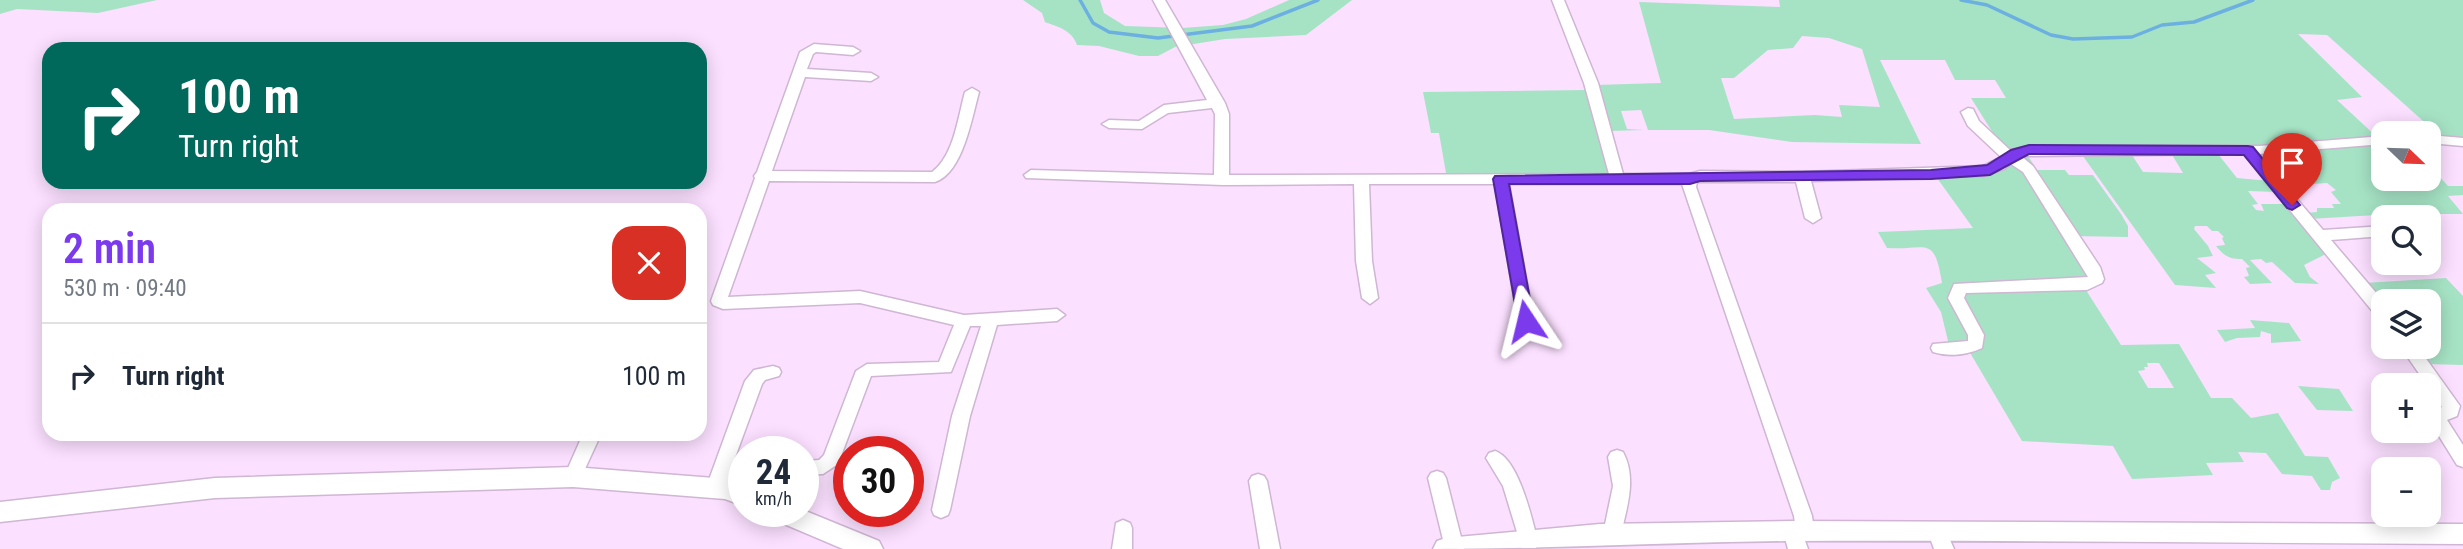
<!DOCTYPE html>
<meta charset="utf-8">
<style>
:root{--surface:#fff;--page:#f2f2f3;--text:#1f2937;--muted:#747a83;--line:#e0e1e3;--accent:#7c3aed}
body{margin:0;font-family:"Roboto Condensed",sans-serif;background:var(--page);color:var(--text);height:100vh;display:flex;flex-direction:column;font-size:26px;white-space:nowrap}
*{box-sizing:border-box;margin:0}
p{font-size:23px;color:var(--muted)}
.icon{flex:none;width:38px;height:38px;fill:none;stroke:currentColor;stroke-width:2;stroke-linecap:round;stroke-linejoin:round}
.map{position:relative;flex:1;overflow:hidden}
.drawer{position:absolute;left:42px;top:203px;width:665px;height:238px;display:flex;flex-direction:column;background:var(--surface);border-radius:21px;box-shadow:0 4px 18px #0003}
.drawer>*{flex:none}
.banner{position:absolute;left:42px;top:42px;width:665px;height:147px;border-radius:21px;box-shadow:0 4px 18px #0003;background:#00695c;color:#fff;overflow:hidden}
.needle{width:46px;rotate:113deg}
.controls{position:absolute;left:2371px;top:121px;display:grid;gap:14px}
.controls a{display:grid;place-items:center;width:70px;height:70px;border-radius:14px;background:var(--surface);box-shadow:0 4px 18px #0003;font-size:35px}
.speed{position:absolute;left:728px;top:436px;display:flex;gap:14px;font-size:35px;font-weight:700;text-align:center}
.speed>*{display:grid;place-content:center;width:91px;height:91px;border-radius:50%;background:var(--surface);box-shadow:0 4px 18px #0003;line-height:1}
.speed small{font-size:18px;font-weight:400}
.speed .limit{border:10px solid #d22;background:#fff;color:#111}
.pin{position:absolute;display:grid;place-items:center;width:60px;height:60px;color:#fff;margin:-72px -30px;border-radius:50% 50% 50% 0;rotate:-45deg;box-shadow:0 0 7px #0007}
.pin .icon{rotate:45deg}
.me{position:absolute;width:77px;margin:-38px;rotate:350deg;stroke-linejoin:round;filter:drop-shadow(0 0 5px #0008)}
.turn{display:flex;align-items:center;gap:24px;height:147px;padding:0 21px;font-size:32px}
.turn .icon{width:91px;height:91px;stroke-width:2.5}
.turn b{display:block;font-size:49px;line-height:60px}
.round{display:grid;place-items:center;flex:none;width:74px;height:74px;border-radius:21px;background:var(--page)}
.head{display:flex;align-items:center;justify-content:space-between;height:119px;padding:0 21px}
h1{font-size:42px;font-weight:600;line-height:52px;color:var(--accent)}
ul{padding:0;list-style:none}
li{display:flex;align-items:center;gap:21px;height:105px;padding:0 21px;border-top:2px solid var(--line)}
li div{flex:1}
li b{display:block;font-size:26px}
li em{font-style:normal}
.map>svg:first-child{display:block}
.green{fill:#a6e3c5;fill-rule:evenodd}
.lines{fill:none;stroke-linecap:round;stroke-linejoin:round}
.stream{stroke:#6cb0e1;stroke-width:3.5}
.street-casing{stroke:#cfb6d3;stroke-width:3}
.secondary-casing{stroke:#cfb6d3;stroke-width:3}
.street{fill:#fff;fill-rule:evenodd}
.secondary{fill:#fff;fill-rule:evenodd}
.route{fill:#7c3aed;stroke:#51269a;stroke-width:2}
</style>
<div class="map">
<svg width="2463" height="549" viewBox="0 0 2463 549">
<rect width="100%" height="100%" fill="#fbe0ff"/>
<g class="green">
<path d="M 0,0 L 157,0 L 98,13 L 17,9 L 0,14 Z"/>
<path d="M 1023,0 L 1100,0 L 1104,13 L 1125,26 L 1182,28 L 1223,25 L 1246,19 L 1289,0 L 1352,0 L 1306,35 L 1225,39 L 1175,47 L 1158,56 L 1139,56 L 1099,46 L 1077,45 C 1072,30 1058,27 1045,22 L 1042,13 Z"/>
<path d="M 1779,0 L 2463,0 L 2463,139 L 2441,137 L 2327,35 L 2298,34 L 2362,97 L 2337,100 L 2378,138 L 2285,146 L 2007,152 L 2003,149 L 1971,98 L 2006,98 L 1995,80 L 1955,80 L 1945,60 L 1880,60 L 1921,144 L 1792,142 L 1709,130 L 1648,130 L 1641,110 L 1621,111 L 1627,129 L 1644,130 L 1609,131 L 1595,85 L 1661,83 L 1639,2 L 1780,7 ZM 1802,36 L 1829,38 L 1862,49 L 1880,107 L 1839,105 L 1842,117 L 1815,115 L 1734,119 L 1721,78 L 1734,78 L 1768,50 L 1793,48 Z"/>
<path d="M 1589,90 L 1610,171 L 1605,174 L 1446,173 L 1439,133 L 1431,133 L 1423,92 Z"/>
<path d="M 2383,144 L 2384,178 L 2429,178 L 2429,165 L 2448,186 L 2463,186 L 2463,195 L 2448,196 L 2463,214 L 2431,214 L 2425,208 L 2406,205 L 2410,213 L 2309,219 L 2303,213 L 2317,212 L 2317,208 L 2334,208 L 2332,204 L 2341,204 L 2331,192 L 2336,190 L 2327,183 L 2283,186 L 2257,153 Z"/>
<path d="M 2080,152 L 2130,152 L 2143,172 L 2183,173 L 2171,153 L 2218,154 L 2237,178 L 2270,181 L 2278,192 L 2248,191 L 2258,204 L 2252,205 L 2256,210 L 2264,211 L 2261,204 L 2287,204 L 2326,254 L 2304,265 L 2310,277 L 2319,284 L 2295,283 L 2272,262 L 2266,263 L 2261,259 L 2250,260 L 2272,283 L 2250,284 L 2244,277 L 2249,276 L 2246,268 L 2250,267 L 2242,259 C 2229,259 2224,256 2216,246 L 2225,245 L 2222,238 L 2224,237 L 2218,231 L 2212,231 L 2207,226 L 2195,226 L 2194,229 L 2208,246 L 2213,256 L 2197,258 L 2216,273 L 2205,275 L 2216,288 L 2175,285 Z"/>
<path d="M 2026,153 L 2037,170 L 2065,170 L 2069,175 L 2093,175 L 2121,214 L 2128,226 L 2128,237 L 2072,236 L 2020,159 L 2020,154 Z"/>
<path d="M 2010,163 L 2020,165 L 2092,278 L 1961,285 L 1973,342 L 1949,345 L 1941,312 L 1926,288 L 1942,283 C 1934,233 1926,251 1887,248 L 1878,232 L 1973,228 L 1937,178 Z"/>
<path d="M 2446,278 L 2463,296 L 2463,365 L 2425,364 L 2411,347 L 2429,346 L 2429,301 L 2384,301 L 2383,309 L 2364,283 Z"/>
<path d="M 2084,287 L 2121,345 L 2179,344 L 2211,398 L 2232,398 L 2251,418 L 2278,413 L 2305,456 L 2328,457 L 2340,478 L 2332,482 L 2330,490 L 2321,490 L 2312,476 L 2282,474 L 2266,453 L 2238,452 L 2244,462 L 2206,463 L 2213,475 L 2132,479 L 2113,446 L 2022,441 L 1969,351 L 1975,349 L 1963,298 L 1965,292 ZM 2147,363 L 2159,363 L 2174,388 L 2148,388 L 2138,371 L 2145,370 L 2144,367 L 2148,367 Z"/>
<path d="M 2250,320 L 2289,323 L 2301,341 L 2271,343 L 2271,334 L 2261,331 L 2260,337 L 2237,338 L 2225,342 L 2217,330 L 2255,328 Z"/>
<path d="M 2298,386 L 2339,389 L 2353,411 L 2317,410 Z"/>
</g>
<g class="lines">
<g class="stream">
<path d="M 1080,0 L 1093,23 L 1109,32 L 1158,38 L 1252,26 L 1318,0"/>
<path d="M 1961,0 L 1987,5 L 2051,35 L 2073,39 L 2132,37 L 2162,25 L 2194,22 L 2253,0"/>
</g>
<g class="street-casing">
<g id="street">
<path d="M 1153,0 L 1165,0 L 1225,103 L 1229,114 L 1229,175 L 1609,174 L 1584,83 L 1552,0 L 1564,0 L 1598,83 L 1623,174 L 1689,174 L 1700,171 L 1802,172 L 1983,166 L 2001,157 L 1968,126 L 1961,112 L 1968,108 L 1973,109 L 1979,121 L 2010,150 L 2029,146 L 2259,146 L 2384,136 L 2384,144 L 2259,154 L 2323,230 L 2384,226 L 2384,236 L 2331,240 L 2384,302 L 2384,320 L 2378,318 L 2244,154 L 2021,156 L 2033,166 L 2100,267 L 2104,279 L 2102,283 L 2087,290 L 1966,293 L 1964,298 L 1984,335 L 1982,348 C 1967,355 1949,357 1933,352 L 1931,348 L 1933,344 L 1968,341 L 1968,335 L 1948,298 L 1954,284 L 2088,277 L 2023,172 L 2011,164 L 2004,169 L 1984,176 L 1811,181 L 1821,218 L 1813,223 L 1805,218 L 1796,182 L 1697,182 L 1696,187 L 1812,516 L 1814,531 L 1812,537 L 1804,538 L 1808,549 L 1788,549 L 1783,531 L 1785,525 L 1795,524 L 1794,516 L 1682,184 L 1509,184 L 1534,322 L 1540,334 L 1538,338 L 1526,338 L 1518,322 L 1495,184 L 1369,184 L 1372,261 L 1378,298 L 1370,304 L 1362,298 L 1356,261 L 1354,184 L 1223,185 L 1026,178 L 1024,175 L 1031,170 L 1214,175 L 1215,114 L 1212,108 L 1168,113 L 1142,129 L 1109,128 L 1102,124 L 1109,120 L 1139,121 L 1164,105 L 1207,100 Z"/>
<path d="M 814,44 L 853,47 L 860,51 L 853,55 L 816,52 L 813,54 L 807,69 L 871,73 L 878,77 L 871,81 L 805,77 L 772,171 L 932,172 C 954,156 958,117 965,92 L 972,88 L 979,92 C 972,117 963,173 935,182 L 769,181 L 728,297 L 860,291 L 964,315 L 1057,309 L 1065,315 L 1057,321 L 997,325 L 970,416 L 950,510 L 948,515 L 941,518 L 934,515 L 932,510 L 952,416 L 981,326 L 970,326 L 951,372 L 871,376 L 838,464 L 823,474 L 803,475 L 803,461 L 819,460 L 824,455 L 856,371 L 867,364 L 939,362 L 954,325 L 860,303 L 723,309 L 713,305 L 711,301 L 755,178 L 754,176 L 757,172 L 800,52 Z"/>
<path d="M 2429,135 L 2463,138 L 2463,146 L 2429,143 Z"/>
<path d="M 2400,346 L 2417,346 L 2460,406 L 2457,416 L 2447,420 L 2463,445 L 2463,467 L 2457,465 L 2429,420 L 2435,410 L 2442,407 Z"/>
<path d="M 773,366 L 779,368 L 781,372 L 779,376 L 765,380 L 762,384 L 729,474 L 738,464 L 744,462 L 744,482 L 733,494 L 727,496 L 709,493 L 706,488 L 745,381 L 754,370 Z"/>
<path d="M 583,434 L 601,434 L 579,482 L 573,484 L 567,482 L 564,477 Z"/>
<path d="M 1617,450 L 1623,452 C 1637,478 1627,507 1621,534 L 1619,540 L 1612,542 L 1605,540 L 1603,534 L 1613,486 L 1608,457 L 1611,452 Z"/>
<path d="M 1495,451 C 1519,459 1532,519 1538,542 L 1536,548 L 1522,548 L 1520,542 L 1503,486 L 1486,458 L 1489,453 Z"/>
<path d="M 1437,471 L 1443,473 L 1446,478 L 1464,549 L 1445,548 L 1428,478 L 1431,473 Z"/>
<path d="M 1258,474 L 1264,476 L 1267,481 L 1280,549 L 1260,549 L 1249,481 L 1252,476 Z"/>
<path d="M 1123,520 L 1130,523 L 1132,528 L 1132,549 L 1112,549 L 1116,523 Z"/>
<path d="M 1937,524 L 1944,526 L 1954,549 L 1934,549 L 1928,532 L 1930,526 Z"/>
</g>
</g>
<g class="secondary-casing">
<g id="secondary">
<path d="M 573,467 L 727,479 L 744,485 L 744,506 L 725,499 L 573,487 L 215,498 L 0,522 L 0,502 L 215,478 Z"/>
<path d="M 803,510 L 879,541 L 883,549 L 843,549 L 770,518 L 767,511 Z"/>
<path d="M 1792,521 L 2463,524 L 2463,544 C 2239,543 2016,540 1792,541 C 1672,542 1553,549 1433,549 L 1437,541 L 1446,538 L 1600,524 Z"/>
</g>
</g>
<use href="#street" class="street"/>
<use href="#secondary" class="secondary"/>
</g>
<path class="route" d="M 2029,145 L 2248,146 L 2253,147 L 2300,205 L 2292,210 L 2287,208 L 2244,155 L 2029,154 L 1990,175 L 1931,179 L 1700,181 L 1690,184 L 1509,184 L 1534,321 L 1526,327 L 1518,321 L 1493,179 L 1495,176 L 1931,170 L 1987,165 L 2011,150 Z"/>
</svg>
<div class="controls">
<a><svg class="needle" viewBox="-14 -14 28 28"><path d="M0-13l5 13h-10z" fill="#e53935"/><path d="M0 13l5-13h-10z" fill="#747a83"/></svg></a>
<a><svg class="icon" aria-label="search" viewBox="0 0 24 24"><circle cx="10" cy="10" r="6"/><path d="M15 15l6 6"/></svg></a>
<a><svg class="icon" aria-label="layers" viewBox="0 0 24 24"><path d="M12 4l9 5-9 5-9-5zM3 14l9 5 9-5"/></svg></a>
<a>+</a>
<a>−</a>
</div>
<div class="speed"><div>24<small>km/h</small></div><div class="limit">30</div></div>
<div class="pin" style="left:2292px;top:205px;background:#d93025"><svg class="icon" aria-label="arrive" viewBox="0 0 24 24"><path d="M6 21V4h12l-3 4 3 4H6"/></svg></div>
<svg class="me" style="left:1526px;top:321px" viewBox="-20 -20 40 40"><path d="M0-17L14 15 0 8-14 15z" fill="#7c3aed" stroke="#fff" stroke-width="4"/></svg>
<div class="banner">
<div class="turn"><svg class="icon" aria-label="right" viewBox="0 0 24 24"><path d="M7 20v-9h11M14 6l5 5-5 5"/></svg><div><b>100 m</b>Turn right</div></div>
</div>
<section class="drawer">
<div class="head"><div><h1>2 min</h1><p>530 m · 09:40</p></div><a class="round" style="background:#d93025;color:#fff"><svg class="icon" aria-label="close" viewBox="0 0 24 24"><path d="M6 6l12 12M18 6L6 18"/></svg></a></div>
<ul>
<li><svg class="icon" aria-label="right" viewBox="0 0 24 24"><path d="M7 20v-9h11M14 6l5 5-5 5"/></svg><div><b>Turn right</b></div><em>100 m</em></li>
</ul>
</section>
</div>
